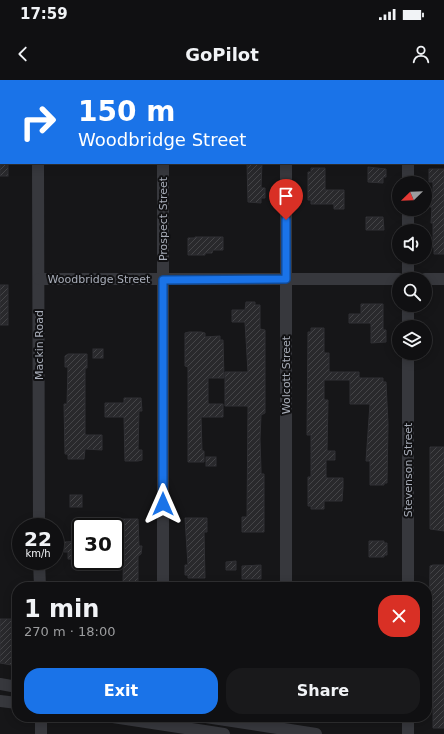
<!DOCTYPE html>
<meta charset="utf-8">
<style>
:root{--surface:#101012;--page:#19191b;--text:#f1f3f6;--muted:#9c9d9f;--line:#303032;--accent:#1a73e8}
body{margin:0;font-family:"DejaVu Sans",sans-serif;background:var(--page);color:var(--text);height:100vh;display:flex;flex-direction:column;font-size:15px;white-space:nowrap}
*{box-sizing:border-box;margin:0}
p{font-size:13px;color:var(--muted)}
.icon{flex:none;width:22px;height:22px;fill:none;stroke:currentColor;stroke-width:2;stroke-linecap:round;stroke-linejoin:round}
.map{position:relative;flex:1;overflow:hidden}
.details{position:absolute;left:12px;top:502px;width:420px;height:140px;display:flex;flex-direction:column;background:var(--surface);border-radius:16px;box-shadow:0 2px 10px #0003,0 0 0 1px var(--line)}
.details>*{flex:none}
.hud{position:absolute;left:0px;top:0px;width:444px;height:84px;box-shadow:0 2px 10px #0003,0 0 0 1px var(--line);background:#1a73e8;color:#fff;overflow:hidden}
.needle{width:26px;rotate:247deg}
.fabs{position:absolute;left:392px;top:96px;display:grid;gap:8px}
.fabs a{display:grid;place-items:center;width:40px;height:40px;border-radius:50%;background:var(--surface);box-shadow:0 2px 10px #0003,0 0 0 1px var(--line);font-size:20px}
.speed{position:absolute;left:12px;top:438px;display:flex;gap:8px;font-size:20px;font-weight:700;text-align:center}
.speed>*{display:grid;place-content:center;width:52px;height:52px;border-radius:50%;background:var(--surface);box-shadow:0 2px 10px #0003,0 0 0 1px var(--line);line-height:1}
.speed small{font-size:10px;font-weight:400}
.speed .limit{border:2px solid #111;border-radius:6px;background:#fff;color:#111}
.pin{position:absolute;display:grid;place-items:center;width:34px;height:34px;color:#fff;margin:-41px -17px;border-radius:50% 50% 50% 0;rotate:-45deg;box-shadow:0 0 4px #0007}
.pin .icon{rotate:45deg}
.me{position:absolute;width:44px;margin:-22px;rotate:0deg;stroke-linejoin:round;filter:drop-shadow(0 0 3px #0008)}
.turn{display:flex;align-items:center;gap:14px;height:84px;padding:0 12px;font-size:18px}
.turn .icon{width:52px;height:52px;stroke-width:2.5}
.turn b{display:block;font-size:28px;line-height:34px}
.round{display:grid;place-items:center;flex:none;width:42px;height:42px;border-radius:16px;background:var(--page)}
.overview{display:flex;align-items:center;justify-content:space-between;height:68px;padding:0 12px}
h1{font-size:24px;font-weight:700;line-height:30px}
.button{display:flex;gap:8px;margin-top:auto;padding:8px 12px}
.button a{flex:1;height:46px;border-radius:16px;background:var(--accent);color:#fff;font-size:16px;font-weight:700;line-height:46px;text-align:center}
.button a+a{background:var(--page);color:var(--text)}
.status{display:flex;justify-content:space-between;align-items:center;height:28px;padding:0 20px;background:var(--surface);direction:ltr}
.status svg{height:11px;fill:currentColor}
header{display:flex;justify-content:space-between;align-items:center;height:52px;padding:0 12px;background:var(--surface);font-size:18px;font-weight:700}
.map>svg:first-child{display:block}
.building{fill:url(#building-hatch);stroke:#303034}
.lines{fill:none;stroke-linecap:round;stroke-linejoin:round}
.minor{stroke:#37383d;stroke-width:12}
.route-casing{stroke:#114b97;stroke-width:10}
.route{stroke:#1a73e8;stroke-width:7}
.labels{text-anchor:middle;stroke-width:4;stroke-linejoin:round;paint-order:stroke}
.street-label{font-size:11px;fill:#a8adb8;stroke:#111113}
</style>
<div class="status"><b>17:59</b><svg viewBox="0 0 49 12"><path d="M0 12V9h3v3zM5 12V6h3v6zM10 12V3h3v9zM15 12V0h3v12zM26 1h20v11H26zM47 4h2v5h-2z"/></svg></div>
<header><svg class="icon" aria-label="back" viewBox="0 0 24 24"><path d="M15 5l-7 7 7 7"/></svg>GoPilot<svg class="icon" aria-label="person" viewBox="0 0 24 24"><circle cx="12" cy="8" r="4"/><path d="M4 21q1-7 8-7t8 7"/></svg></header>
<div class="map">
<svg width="444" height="654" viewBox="0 0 444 654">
<defs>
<pattern id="building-hatch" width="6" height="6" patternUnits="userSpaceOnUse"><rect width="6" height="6" fill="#29292c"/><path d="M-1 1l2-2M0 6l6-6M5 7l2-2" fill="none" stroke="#454548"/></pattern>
</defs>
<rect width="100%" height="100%" fill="#161618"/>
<g class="building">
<rect x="0" y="83" width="8" height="13"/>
<path d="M 247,83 L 262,83 L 261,108 L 265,108 L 265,118 L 261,118 L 261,123 L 248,122 Z"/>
<path d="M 368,87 L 386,89 L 386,97 L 383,97 L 383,103 L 368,102 Z"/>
<path d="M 311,88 L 325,88 L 325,110 L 344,110 L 344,129 L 334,129 L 334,124 L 311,124 L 311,120 L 308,120 L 308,92 L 311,92 Z"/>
<path d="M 429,89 L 444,89 L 444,174 L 434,174 L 434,168 L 433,167 L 433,143 L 431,143 L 432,127 L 430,127 L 430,118 L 433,118 L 433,102 L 429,102 Z"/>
<path d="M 366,137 L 383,137 L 384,150 L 366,150 Z"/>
<path d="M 195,157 L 223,157 L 223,170 L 213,170 L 212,173 L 205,173 L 205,175 L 188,175 L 188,158 L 195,158 Z"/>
<rect x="0" y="205" width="8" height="40"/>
<path d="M 246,222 L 255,222 L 255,225 L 260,225 L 260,249 L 265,250 L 265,333 L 261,335 L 260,359 L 261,390 L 261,394 L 264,394 L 264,452 L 242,452 L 242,437 L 247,437 L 248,326 L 225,326 L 225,292 L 248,292 L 245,242 L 232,242 L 232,230 L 245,230 Z"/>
<path d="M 361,224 L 383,224 L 383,250 L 386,250 L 386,262 L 371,263 L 371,243 L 349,243 L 349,234 L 361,234 Z"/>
<path d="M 311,248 L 324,248 L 324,273 L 329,273 L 329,292 L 359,292 L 359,298 L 383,298 L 383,302 L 386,302 L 388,344 L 387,403 L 384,403 L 384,405 L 370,405 L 370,381 L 366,381 L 370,324 L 350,324 L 350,300 L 324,300 L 324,320 L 328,320 L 327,371 L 335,371 L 335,380 L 326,380 L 326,398 L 343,398 L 343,407 L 342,421 L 324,421 L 324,429 L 311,429 L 311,426 L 308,426 L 308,397 L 311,397 L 311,355 L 307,355 L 308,252 L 311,252 Z"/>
<path d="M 189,252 L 201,252 L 205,253 L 205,257 L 220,256 L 220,260 L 223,260 L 224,298 L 208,298 L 208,324 L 223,324 L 223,337 L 201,337 L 202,371 L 204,371 L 204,382 L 188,382 L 188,287 L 185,286 L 185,253 Z"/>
<rect x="93" y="269" width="10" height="9"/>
<path d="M 68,274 L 87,274 L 87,288 L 85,288 L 85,355 L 102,355 L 102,370 L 85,369 L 84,379 L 68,379 L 68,374 L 65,374 L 64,324 L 67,324 L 68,287 L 65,287 L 65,276 Z"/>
<path d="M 124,318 L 141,318 L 142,331 L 139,331 L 138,370 L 142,370 L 142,380 L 138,381 L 125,381 L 124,337 L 105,337 L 105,323 L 124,323 Z"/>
<path d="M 430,367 L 444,367 L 444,451 L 430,449 Z"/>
<rect x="206" y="377" width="10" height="9"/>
<rect x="70" y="415" width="12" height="12"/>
<path d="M 185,438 L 207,438 L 207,452 L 204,452 L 205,498 L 188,498 L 188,495 L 185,495 L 185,485 L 188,485 Z"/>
<path d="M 115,439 L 138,439 L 139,466 L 142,466 L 141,474 L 138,476 L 138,502 L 123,502 L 124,452 L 115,452 Z"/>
<path d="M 81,461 L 81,479 L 68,479 L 68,472 L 64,472 L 64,462 Z"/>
<path d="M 369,461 L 384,461 L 384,463 L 387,463 L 387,475 L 384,475 L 384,477 L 369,477 Z"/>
<path d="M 236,481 L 236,490 L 226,490 L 226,482 Z"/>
<path d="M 261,485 L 261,499 L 242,499 L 242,486 Z"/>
<path d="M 433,485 L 444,485 L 444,648 L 433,648 L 433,572 L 429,572 L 429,560 L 430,486 Z"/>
<path d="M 0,539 L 17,539 L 17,586 L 0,583 Z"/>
</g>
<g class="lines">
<g class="minor">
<path d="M 37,0 L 37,1"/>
<path d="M 163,0 L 163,1"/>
<path d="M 286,0 L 286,1"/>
<path d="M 408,1 L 408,0"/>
<path d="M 38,83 L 39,447"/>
<path d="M 408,103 L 408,83"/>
<path d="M 408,151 L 408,129"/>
<path d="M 408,177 L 408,199"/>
<path d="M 39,199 L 399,199"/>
<path d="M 425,199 L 444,199"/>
<path d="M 408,247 L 408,225"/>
<path d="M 39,481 L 40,507"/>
<path d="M 163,507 L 163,83"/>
<path d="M 286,507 L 286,83"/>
<path d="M 408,507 L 408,273"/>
<path d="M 0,604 L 17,607"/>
<path d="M 0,621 L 17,623"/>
<path d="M 113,637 L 224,654"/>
<path d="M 206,637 L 316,654"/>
<path d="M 408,637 L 408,654"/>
<path d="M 41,654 L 41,637"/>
</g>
</g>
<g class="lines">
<g class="route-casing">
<path id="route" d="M 163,424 L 163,200 L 286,199 L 286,140"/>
</g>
<use href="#route" class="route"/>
</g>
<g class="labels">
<g class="street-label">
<text transform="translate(163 139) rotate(-90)" y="4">Prospect Street</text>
<text x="99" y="203">Woodbridge Street</text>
<text transform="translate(39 265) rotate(-90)" y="4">Mackin Road</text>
<text transform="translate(286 295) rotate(-90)" y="4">Wolcott Street</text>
<text transform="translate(408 390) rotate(-90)" y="4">Stevenson Street</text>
</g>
</g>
</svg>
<div class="fabs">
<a><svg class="needle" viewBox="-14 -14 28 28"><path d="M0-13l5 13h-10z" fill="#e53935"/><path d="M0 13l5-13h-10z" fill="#9c9d9f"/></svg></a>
<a><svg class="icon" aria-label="sound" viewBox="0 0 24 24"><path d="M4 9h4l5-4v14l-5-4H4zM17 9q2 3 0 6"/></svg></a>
<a><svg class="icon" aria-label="search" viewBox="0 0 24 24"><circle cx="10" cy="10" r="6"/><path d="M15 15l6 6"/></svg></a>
<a><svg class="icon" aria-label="layers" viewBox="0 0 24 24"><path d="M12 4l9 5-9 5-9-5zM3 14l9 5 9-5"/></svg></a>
</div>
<div class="speed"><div>22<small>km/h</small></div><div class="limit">30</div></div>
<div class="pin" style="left:286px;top:140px;background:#d93025"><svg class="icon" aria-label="arrive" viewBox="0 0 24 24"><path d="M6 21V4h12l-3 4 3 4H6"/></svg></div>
<svg class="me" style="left:163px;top:424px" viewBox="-20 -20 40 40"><path d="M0-17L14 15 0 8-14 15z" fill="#1a73e8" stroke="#fff" stroke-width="4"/></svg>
<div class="hud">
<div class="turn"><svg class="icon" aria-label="right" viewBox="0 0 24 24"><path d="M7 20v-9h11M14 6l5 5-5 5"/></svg><div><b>150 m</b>Woodbridge Street</div></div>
</div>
<section class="details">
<div class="overview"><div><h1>1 min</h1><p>270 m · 18:00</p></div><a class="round" style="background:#d93025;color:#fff"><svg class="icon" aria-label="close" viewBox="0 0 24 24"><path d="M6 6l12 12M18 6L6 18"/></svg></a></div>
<div class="button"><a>Exit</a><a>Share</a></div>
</section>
</div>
